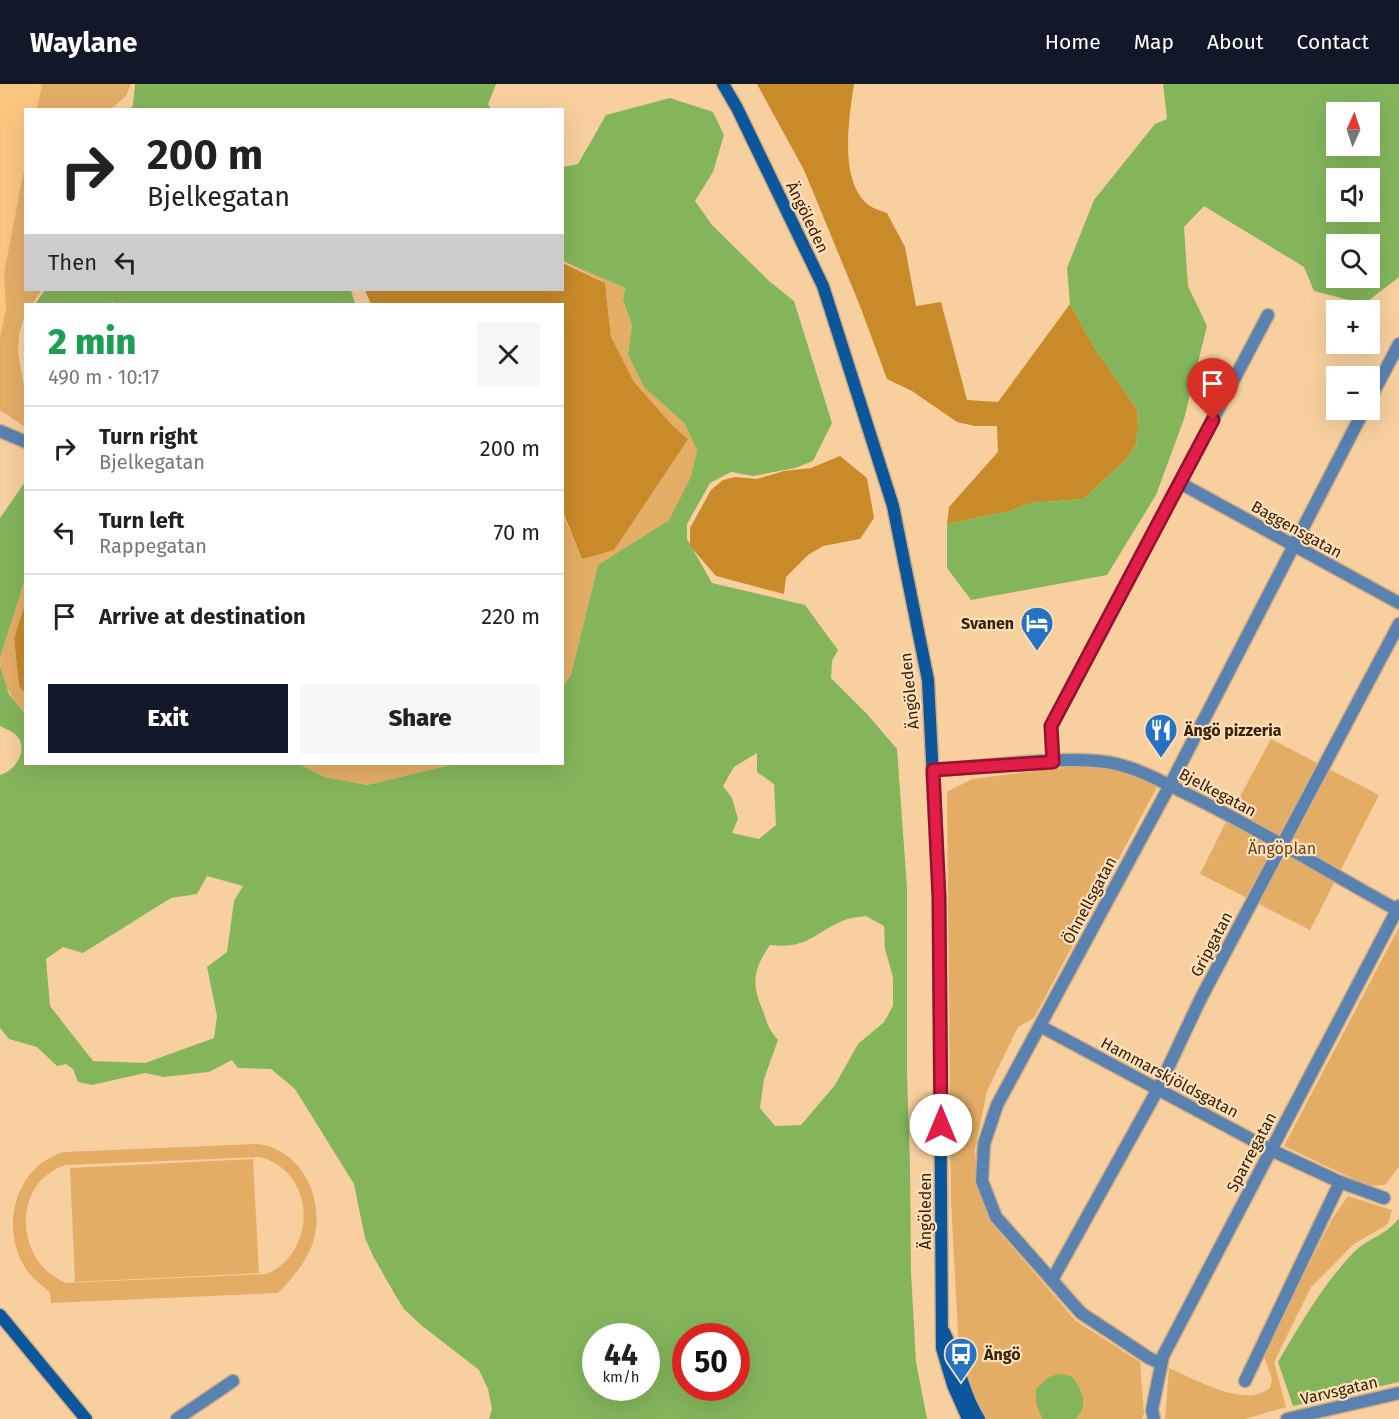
<!DOCTYPE html>
<meta charset="utf-8">
<style>
:root{--surface:#fff;--page:#f6f6f6;--text:#222;--muted:#767676;--line:#e0e0e0;--accent:#111827}
body{margin:0;font-family:"Fira Sans",sans-serif;background:var(--page);color:var(--text);height:100vh;display:flex;flex-direction:column;font-size:22px;white-space:nowrap}
*{box-sizing:border-box;margin:0}
p{font-size:20px;color:var(--muted)}
.icon{flex:none;width:33px;height:33px;fill:none;stroke:currentColor;stroke-width:2;stroke-linecap:round;stroke-linejoin:round}
.map{position:relative;flex:1;overflow:hidden}
.details{position:absolute;left:24px;top:219px;width:540px;height:462px;display:flex;flex-direction:column;background:var(--surface);border-radius:0px;box-shadow:0 6px 24px #0002}
.details>*{flex:none}
.guide{position:absolute;left:24px;top:24px;width:540px;height:183px;border-radius:0px;box-shadow:0 6px 24px #0002;background:#fff;color:var(--text);overflow:hidden}
.needle{width:39px;rotate:3deg}
.buttons{position:absolute;left:1326px;top:18px;display:grid;gap:12px}
.buttons a{display:grid;place-items:center;width:54px;height:54px;border-radius:0px;background:var(--surface);box-shadow:0 6px 24px #0002;font-size:30px}
.speed{position:absolute;left:582px;top:1239px;display:flex;gap:12px;font-size:30px;font-weight:700;text-align:center}
.speed>*{display:grid;place-content:center;width:78px;height:78px;border-radius:50%;background:var(--surface);box-shadow:0 6px 24px #0002;line-height:1}
.speed small{font-size:15px;font-weight:400}
.speed .limit{border:9px solid #d22;background:#fff;color:#111}
.pin{position:absolute;display:grid;place-items:center;width:51px;height:51px;color:#fff;margin:-62px -26px;border-radius:50% 50% 50% 0;rotate:-45deg;box-shadow:0 0 6px #0007}
.pin .icon{rotate:45deg}
.me{position:absolute;width:66px;margin:-33px;rotate:0deg;stroke-linejoin:round;filter:drop-shadow(0 0 4px #0008)}
.turn{display:flex;align-items:center;gap:21px;height:126px;padding:0 24px;font-size:27px}
.turn .icon{width:78px;height:78px;stroke-width:2.5}
.turn b{display:block;font-size:42px;line-height:51px}
.then{display:flex;align-items:center;height:57px;padding:0 24px;background:#0003;gap:12px;font-size:22px}
.round{display:grid;place-items:center;flex:none;width:63px;height:63px;border-radius:0px;background:var(--page)}
.headline{display:flex;align-items:center;justify-content:space-between;height:102px;padding:0 24px}
h1{font-size:36px;font-weight:800;line-height:45px;color:#1e9e55}
.button{display:flex;gap:12px;margin-top:auto;padding:12px 24px}
.button a{flex:1;height:69px;border-radius:0px;background:var(--accent);color:#fff;font-size:24px;font-weight:800;line-height:69px;text-align:center}
.button a+a{background:var(--page);color:var(--text)}
ul{padding:0;list-style:none}
li{display:flex;align-items:center;gap:18px;height:84px;padding:0 24px;border-top:2px solid var(--line)}
li div{flex:1}
li b{display:block;font-size:22px}
li em{font-style:normal}
header{display:flex;align-items:center;gap:36px;box-sizing:border-box;height:84px;padding:0 30px;background:var(--accent);color:#fff}
header strong{font-size:28px}
nav{display:flex;gap:33px;margin-inline-start:auto;font-size:21px}
.map>svg:first-child{display:block}
.built{fill:#fcc680}
.green{fill:#e3ad66;fill-rule:evenodd}
.forest{fill:#c98a29}
.water{fill:#84b55b;fill-rule:evenodd}
.lines{fill:none;stroke-linecap:round;stroke-linejoin:round}
.minor-casing{stroke:#d1ad81;stroke-width:15}
.secondary-casing{stroke:#d1ad81;stroke-width:15}
.minor{stroke:#5982b1;stroke-width:12}
.secondary{stroke:#0c569b;stroke-width:12}
.route-casing{stroke:#92132f;stroke-width:15}
.route{stroke:#e11d48;stroke-width:10}
.labels{text-anchor:middle;stroke-width:4.5;stroke-linejoin:round;paint-order:stroke}
.street-label{font-size:16px;fill:#352308;stroke:#fddfbb}
.poi-label{font-size:16px;font-weight:bold;fill:#352308;stroke:#fddfbb;text-anchor:start}
.park-label{font-size:16px;fill:#604520;stroke:#fddfbb}
</style>
<header>
<strong>Waylane</strong>
<nav><a>Home</a><a>Map</a><a>About</a><a>Contact</a></nav>
</header>
<div class="map">
<svg width="1399" height="1335" viewBox="0 0 1399 1335">
<rect width="100%" height="100%" fill="#f8d09f"/>
<path class="built" d="M 0,0 L 42,0 L 37,25 L 26,26 L 25,81 L 4,189 L 6,225 L 0,253 Z"/>
<g class="green">
<path d="M 42,0 L 131,0 L 126,12 L 111,25 L 37,25 Z"/>
<path d="M 25,81 L 26,206 L 42,206 L 32,220 L 26,220 L 25,231 L 19,250 L 18,268 L 25,308 L 25,343 L 0,326 L 0,253 L 6,225 L 4,189 Z"/>
<path d="M 563,177 L 625,204 L 623,218 L 632,241 L 628,271 L 644,303 L 684,339 L 697,366 L 692,393 L 669,436 L 598,481 L 571,591 L 563,602 L 562,428 L 582,475 L 688,355 L 673,342 L 634,298 L 611,253 L 605,199 Z"/>
<path d="M 25,495 L 25,520 L 14,554 L 19,602 L 25,609 L 25,630 C 11,613 0,596 0,574 Z"/>
<path d="M 1271,655 L 1379,711 L 1310,846 L 1200,790 L 1223,744 Z"/>
<path d="M 1100,679 L 1158,701 L 1034,934 L 1018,943 L 987,1007 L 975,1065 L 977,1102 L 989,1136 L 1076,1237 L 1140,1278 L 1144,1329 L 1142,1335 L 982,1335 L 959,1267 L 951,1118 L 947,708 L 972,695 Z"/>
<path d="M 299,680 L 455,680 L 367,701 L 324,693 Z"/>
<path d="M 1399,843 L 1399,1083 L 1385,1101 L 1368,1102 L 1284,1062 Z"/>
<path d="M 257,1060 C 305,1065 328,1122 311,1164 C 304,1180 291,1196 278,1209 L 51,1219 L 50,1208 C 40,1200 30,1193 24,1182 C 0,1140 16,1082 64,1068 ZM 260,1073 C 316,1088 318,1167 267,1190 L 66,1199 C 14,1178 11,1098 66,1081 Z"/>
<path d="M 253,1075 L 259,1189 L 75,1198 L 70,1084 Z"/>
<path d="M 1348,1112 L 1392,1126 L 1388,1140 L 1354,1160 L 1311,1203 L 1274,1278 L 1286,1323 L 1245,1335 L 1165,1335 L 1169,1284 C 1195,1295 1245,1325 1270,1304 L 1272,1295 L 1264,1273 L 1270,1256 L 1332,1135 Z"/>
</g>
<g class="forest">
<path d="M 757,0 L 854,0 C 849,33 838,100 870,122 C 874,125 882,127 887,129 L 905,163 L 916,222 L 941,218 L 967,316 L 998,318 L 1070,220 L 1095,265 L 1137,325 L 1138,342 L 1136,361 L 1126,376 L 1083,415 L 1030,419 L 1010,427 L 947,440 L 949,423 L 998,368 L 997,342 L 975,342 L 957,338 L 912,307 L 887,295 L 860,222 L 804,86 Z"/>
<path d="M 563,179 L 605,199 L 611,253 L 634,298 L 673,342 L 688,355 L 614,466 L 582,475 L 563,428 L 562,220 L 371,220 L 365,206 L 562,206 Z"/>
<path d="M 840,372 L 867,394 L 874,434 L 860,455 L 823,462 L 808,471 L 786,493 L 784,510 L 716,492 L 690,462 L 690,444 L 711,406 L 723,396 L 735,393 L 757,395 L 784,387 L 811,384 Z"/>
<path d="M 25,520 L 25,609 L 19,602 L 14,554 Z"/>
</g>
<g class="water">
<path d="M 135,0 L 496,0 L 488,20 L 491,25 L 130,25 L 133,21 Z"/>
<path d="M 1163,0 L 1399,0 L 1399,193 L 1364,220 L 1314,207 L 1304,183 L 1204,122 L 1184,143 L 1188,202 L 1207,242 L 1184,335 L 1156,411 L 1107,491 L 971,516 L 947,484 L 947,440 L 1010,427 L 1029,419 L 1083,415 L 1126,376 L 1136,361 L 1138,342 L 1137,325 L 1095,265 L 1070,220 L 1067,184 L 1094,116 L 1155,40 L 1167,35 ZM 1370,28 L 1370,62 L 1336,62 L 1336,28 ZM 1370,94 L 1370,128 L 1336,128 L 1336,94 ZM 1336,160 L 1370,160 L 1370,194 L 1336,194 Z"/>
<path d="M 670,14 L 713,28 L 724,51 L 713,88 L 695,117 L 712,141 L 769,197 L 794,217 L 832,339 L 813,377 L 795,384 L 753,392 L 731,388 L 710,399 L 687,440 L 687,455 L 712,499 L 805,521 L 838,566 L 832,577 L 831,594 L 867,630 L 897,665 L 907,804 L 907,990 L 910,1078 L 911,1189 L 916,1278 L 927,1335 L 489,1335 L 492,1325 L 488,1305 L 479,1286 L 421,1241 L 404,1225 L 394,1209 L 373,1172 L 365,1154 L 354,1100 L 295,1005 L 271,985 L 238,984 L 232,976 L 209,988 L 164,993 L 145,989 L 92,1001 L 78,998 L 73,985 L 66,980 L 57,982 L 37,963 L 9,955 L 0,944 L 0,691 C 15,687 29,666 17,652 C 13,647 5,645 0,642 L 0,582 L 9,610 L 25,630 L 26,680 L 299,680 L 324,693 L 367,701 L 455,680 L 562,680 L 563,602 L 571,591 L 598,481 L 669,436 L 691,393 L 697,366 L 684,339 L 644,303 L 628,271 L 632,241 L 623,217 L 625,204 L 563,177 L 563,83 L 578,80 L 606,31 ZM 757,669 L 757,688 L 774,700 L 776,741 L 759,755 L 732,749 L 738,735 L 732,714 L 723,702 L 734,683 ZM 207,792 L 243,802 L 234,817 L 227,868 L 207,883 L 217,932 L 214,954 L 145,979 L 93,977 L 50,922 L 46,875 L 63,863 L 83,869 L 171,814 L 197,810 ZM 866,832 L 884,842 L 885,865 L 893,893 L 893,922 L 884,938 L 858,960 L 835,1001 L 801,1041 L 775,1042 L 760,1024 L 764,995 L 778,956 C 768,944 768,941 763,927 C 751,899 753,886 770,861 C 806,865 812,851 842,837 C 849,834 859,833 866,832 ZM 596,1252 L 646,1252 L 646,1304 L 596,1304 ZM 686,1252 L 736,1252 L 736,1304 L 686,1304 Z"/>
<path d="M 45,206 L 351,206 L 355,220 L 116,220 L 112,218 L 110,220 L 35,220 Z"/>
<path d="M 25,398 L 25,495 L 0,574 L 0,434 Z"/>
<path d="M 1399,1134 L 1399,1298 L 1293,1322 L 1278,1278 C 1301,1239 1323,1200 1355,1167 C 1369,1154 1388,1150 1399,1134 Z"/>
<path d="M 1059,1290 L 1071,1292 C 1082,1305 1090,1322 1075,1335 L 1043,1335 C 1037,1325 1035,1317 1036,1305 L 1049,1293 Z"/>
</g>
<g class="lines">
<g class="minor-casing">
<g id="minor">
<path d="M 1370,315 L 1399,260"/>
<path d="M 0,347 L 26,358"/>
<path d="M 1180,399 L 1399,519"/>
<path d="M 1053,678 L 1051,642 L 1268,231"/>
<path d="M 933,686 C 987,683 1043,673 1097,677 C 1129,679 1159,696 1187,710 C 1259,745 1328,788 1399,827"/>
<path d="M 1040,942 L 1271,1066 L 1340,1098 L 1384,1114"/>
<path d="M 1052,1196 L 1158,1005 L 1200,916 L 1399,540"/>
<path d="M 1160,1279 L 1149,1274 L 1081,1229 L 996,1133 L 982,1097 L 984,1060 L 997,1021 L 1170,701 L 1364,326"/>
<path d="M 1245,1297 L 1340,1098"/>
<path d="M 177,1335 L 233,1297"/>
<path d="M 1154,1335 L 1152,1326 L 1163,1272 L 1399,822"/>
<path d="M 1287,1335 L 1399,1309"/>
</g>
</g>
<g class="secondary-casing">
<g id="secondary">
<path d="M 723,0 L 737,24 L 823,202 L 893,422 L 928,596 L 939,813 L 942,1264 L 953,1301 L 968,1335"/>
<path d="M 0,1231 L 86,1335"/>
<path d="M 944,1248 C 958,1276 962,1308 979,1335"/>
</g>
</g>
<use href="#minor" class="minor"/>
<use href="#secondary" class="secondary"/>
</g>
<g class="lines">
<g class="route-casing">
<path id="route" d="M 941,1041 L 939,813 L 933,686 L 1053,678 L 1051,642 L 1213,336"/>
</g>
<use href="#route" class="route"/>
</g>
<defs>
<g id="hotel-pin" transform="scale(1.725)"><path d="M0 17L-7.5 6A9.5 9.5 0 1 1 7.5 6Z" fill="#2573c2" stroke="#fddfbb"/><path d="M-6-4.5h1.5V1H6V5H4.5V3h-9V5H-6ZM-4 0a1.8 1.8 0 1 1 3.6 0ZM.5 0V-2.5h3Q6-2.5 6 0Z" fill="#fff"/></g>
<g id="restaurant-pin" transform="scale(1.725)"><path d="M0 17L-7.5 6A9.5 9.5 0 1 1 7.5 6Z" fill="#2573c2" stroke="#fddfbb"/><path d="M-5-6h1v4h1v-4h1v4h1v-4h1v5L-1.5 .5V6h-2V.5L-5-1ZM5-6V6H3V1.5H1.5Q1.5-4 5-6Z" fill="#fff"/></g>
<g id="bus-pin" transform="scale(1.725)"><path d="M0 17L-7.5 6A9.5 9.5 0 1 1 7.5 6Z" fill="#2573c2" stroke="#fddfbb"/><path d="M-5-6H5V4H4V6H2V4H-2V6H-4V4H-5ZM-3.5-4V0h7V-4ZM-3.5 1.2v1.5H-2V1.2ZM2 1.2v1.5H3.5V1.2Z" fill="#fff"/></g>
</defs>
<g fill-rule="evenodd">
<use href="#hotel-pin" x="1037" y="539"/>
<use href="#restaurant-pin" x="1161" y="646"/>
<use href="#bus-pin" x="961" y="1270"/>
</g>
<g class="labels">
<g class="street-label">
<text transform="translate(808 133) rotate(64)" y="6">Ängöleden</text>
<text transform="translate(1297 445) rotate(29)" y="6">Baggensgatan</text>
<text transform="translate(909 607) rotate(-96)" y="6">Ängöleden</text>
<text transform="translate(1218 708) rotate(28)" y="6">Bjelkegatan</text>
<text transform="translate(1089 816) rotate(-62)" y="6">Öhnellsgatan</text>
<text transform="translate(1211 860) rotate(-62)" y="6">Gripgatan</text>
<text transform="translate(1170 993) rotate(28)" y="6">Hammarskjöldsgatan</text>
<text transform="translate(1251 1068) rotate(-62)" y="6">Sparregatan</text>
<text transform="translate(925 1127) rotate(-90)" y="6">Ängöleden</text>
<text transform="translate(1339 1306) rotate(-13)" y="6">Varvsgatan</text>
</g>
<g class="poi-label">
<text x="1014" y="545" text-anchor="end">Svanen</text>
<text x="1184" y="652">Ängö pizzeria</text>
<text x="984" y="1276">Ängö</text>
</g>
<g class="park-label">
<text x="1282" y="770">Ängöplan</text>
</g>
</g>
</svg>
<div class="buttons">
<a><svg class="needle" viewBox="-14 -14 28 28"><path d="M0-13l5 13h-10z" fill="#e53935"/><path d="M0 13l5-13h-10z" fill="#767676"/></svg></a>
<a><svg class="icon" aria-label="sound" viewBox="0 0 24 24"><path d="M4 9h4l5-4v14l-5-4H4zM17 9q2 3 0 6"/></svg></a>
<a><svg class="icon" aria-label="search" viewBox="0 0 24 24"><circle cx="10" cy="10" r="6"/><path d="M15 15l6 6"/></svg></a>
<a>+</a>
<a>−</a>
</div>
<div class="speed"><div>44<small>km/h</small></div><div class="limit">50</div></div>
<div class="pin" style="left:1213px;top:336px;background:#d93025"><svg class="icon" aria-label="arrive" viewBox="0 0 24 24"><path d="M6 21V4h12l-3 4 3 4H6"/></svg></div>
<svg class="me" style="left:941px;top:1041px" viewBox="-20 -20 40 40"><circle r="19" fill="#fff"/><path d="M0-13L10 11 0 6-10 11z" fill="#e11d48"/></svg>
<div class="guide">
<div class="turn"><svg class="icon" aria-label="right" viewBox="0 0 24 24"><path d="M7 20v-9h11M14 6l5 5-5 5"/></svg><div><b>200 m</b>Bjelkegatan</div></div>
<div class="then">Then<svg class="icon" aria-label="left" viewBox="0 0 24 24"><path d="M17 20v-9H6M10 6l-5 5 5 5"/></svg></div>
</div>
<section class="details">
<div class="headline"><div><h1>2 min</h1><p>490 m · 10:17</p></div><a class="round"><svg class="icon" aria-label="close" viewBox="0 0 24 24"><path d="M6 6l12 12M18 6L6 18"/></svg></a></div>
<ul>
<li><svg class="icon" aria-label="right" viewBox="0 0 24 24"><path d="M7 20v-9h11M14 6l5 5-5 5"/></svg><div><b>Turn right</b><p>Bjelkegatan</p></div><em>200 m</em></li>
<li><svg class="icon" aria-label="left" viewBox="0 0 24 24"><path d="M17 20v-9H6M10 6l-5 5 5 5"/></svg><div><b>Turn left</b><p>Rappegatan</p></div><em>70 m</em></li>
<li><svg class="icon" aria-label="arrive" viewBox="0 0 24 24"><path d="M6 21V4h12l-3 4 3 4H6"/></svg><div><b>Arrive at destination</b></div><em>220 m</em></li>
</ul>
<div class="button"><a>Exit</a><a>Share</a></div>
</section>
</div>
